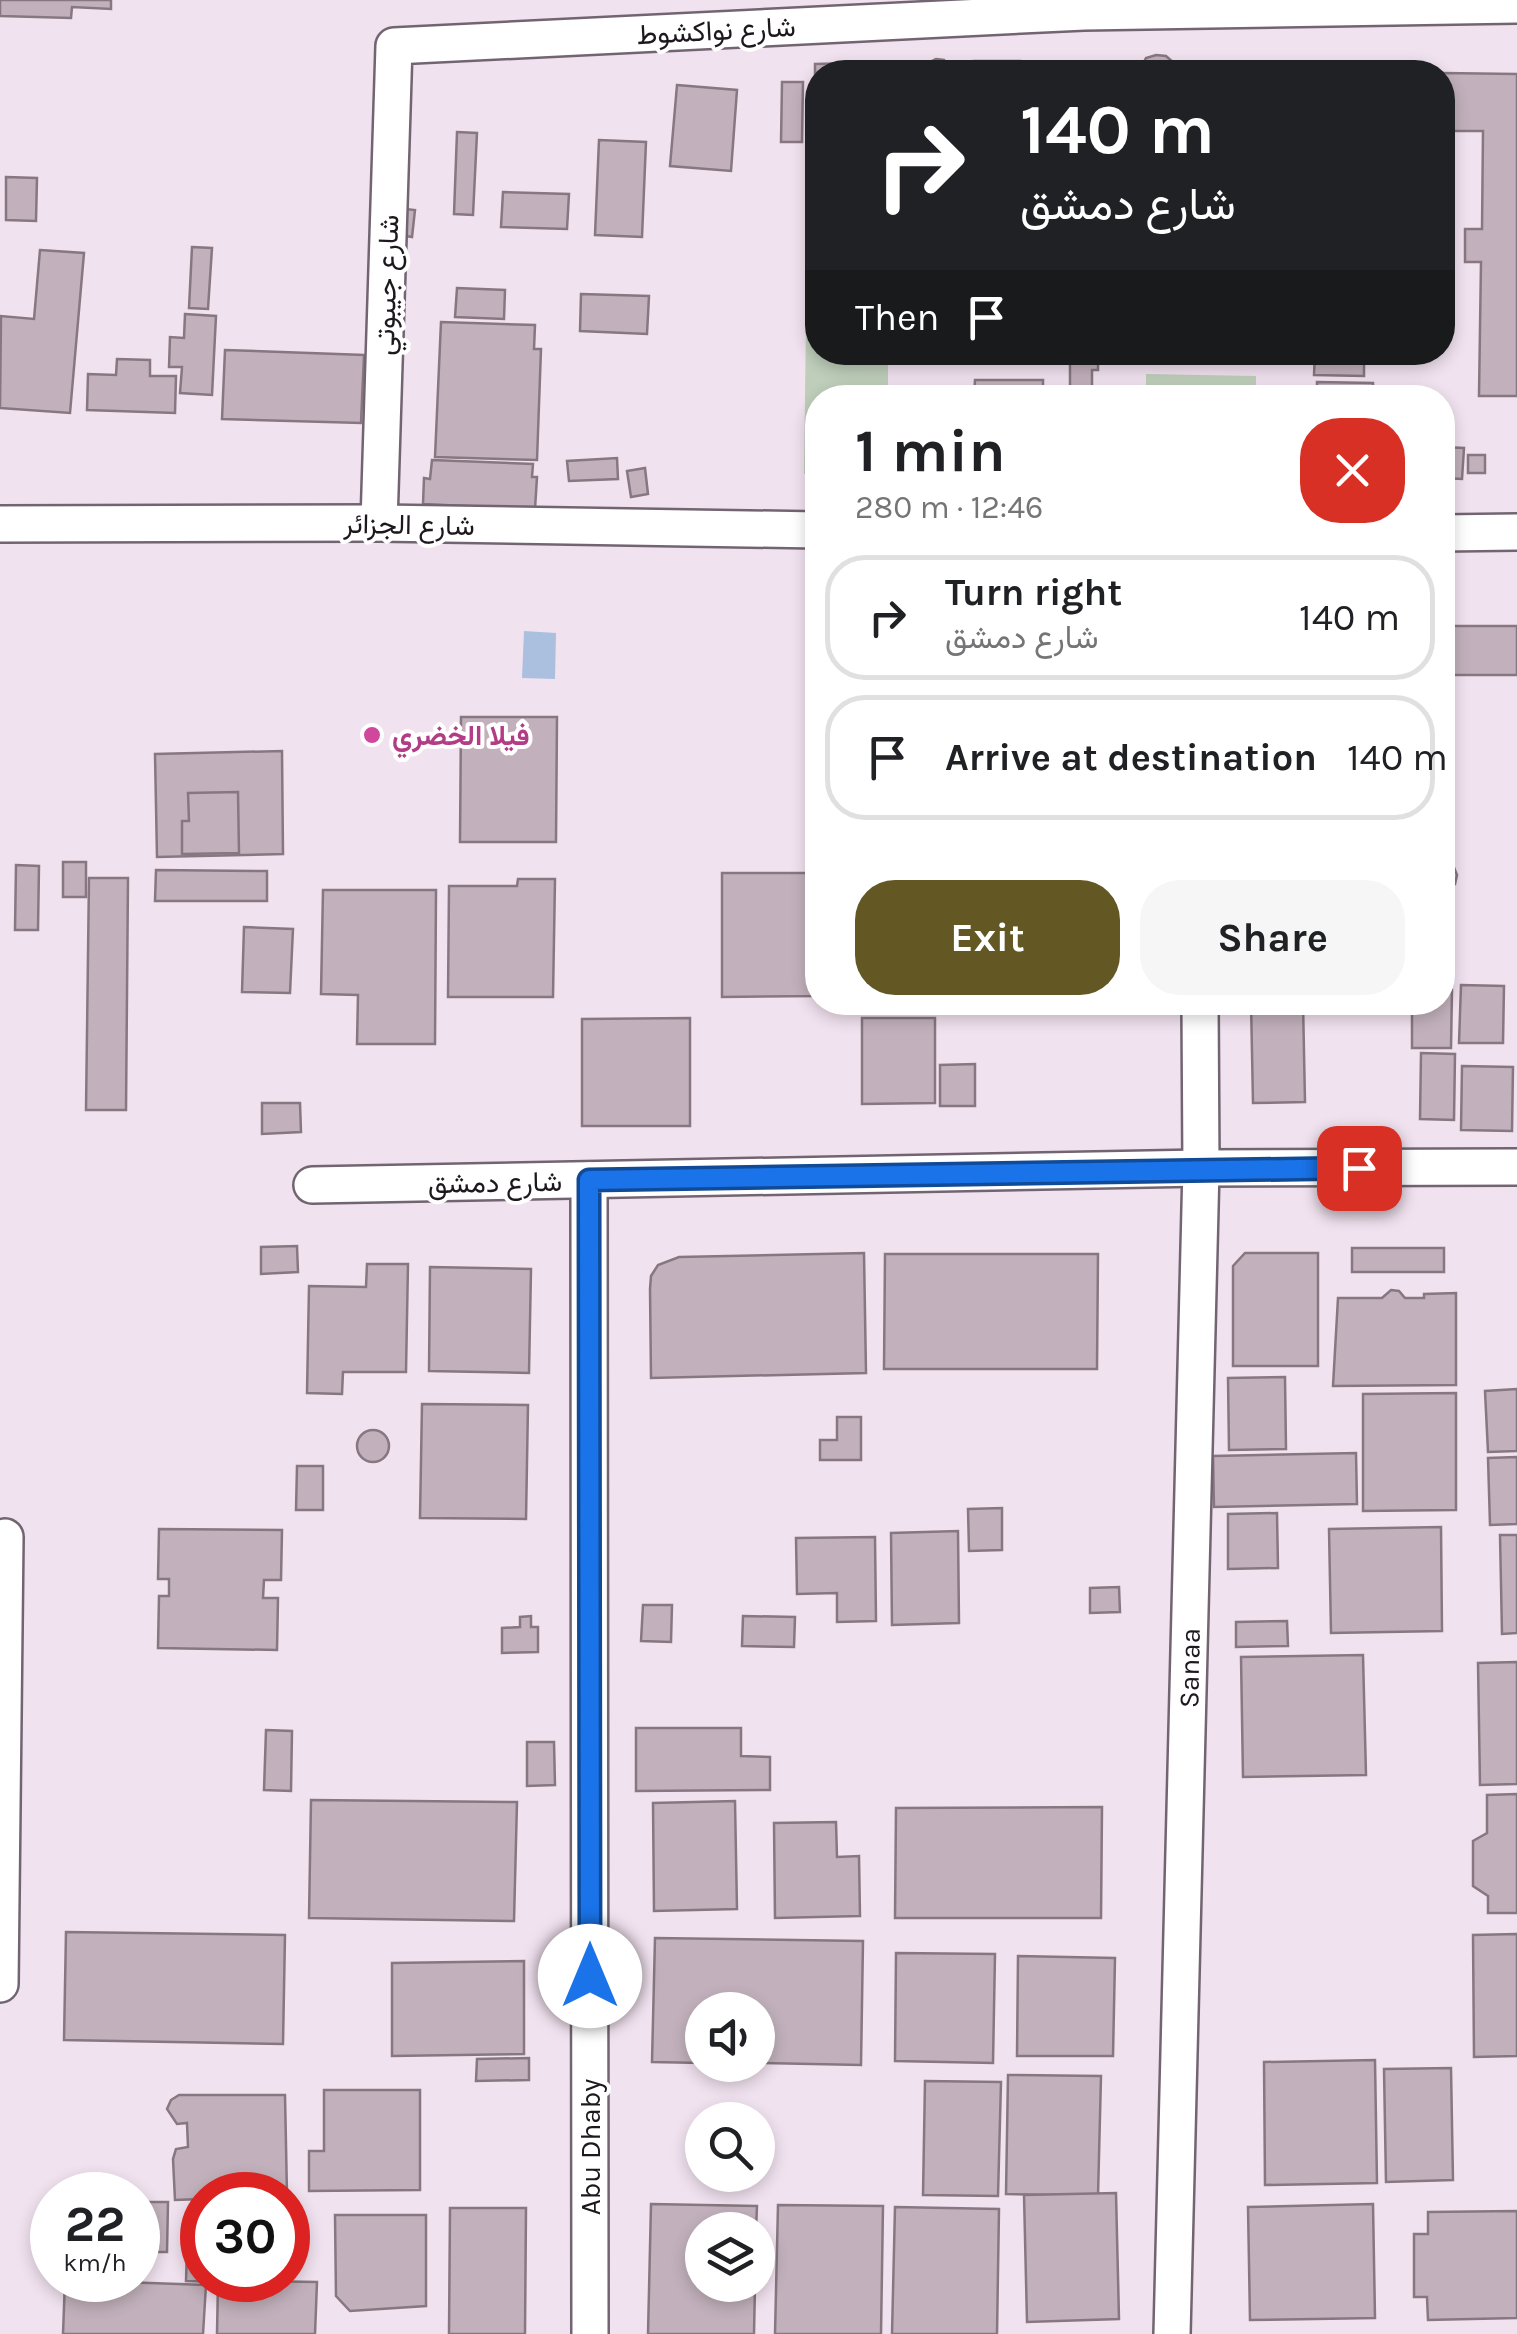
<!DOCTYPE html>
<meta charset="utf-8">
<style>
:root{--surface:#fff;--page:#f6f6f6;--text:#202124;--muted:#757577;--line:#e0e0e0;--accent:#635723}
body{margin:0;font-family:Karla,Vazirmatn,sans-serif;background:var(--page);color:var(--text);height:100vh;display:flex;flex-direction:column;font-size:38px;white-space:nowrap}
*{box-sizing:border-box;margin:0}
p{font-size:32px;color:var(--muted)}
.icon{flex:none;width:55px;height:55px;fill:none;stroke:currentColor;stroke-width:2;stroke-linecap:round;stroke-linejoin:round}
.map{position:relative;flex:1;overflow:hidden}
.side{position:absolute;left:805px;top:385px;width:650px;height:630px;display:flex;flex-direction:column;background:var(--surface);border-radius:40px;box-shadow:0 5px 15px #0003}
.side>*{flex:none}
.banner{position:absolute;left:805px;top:60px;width:650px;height:305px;border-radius:40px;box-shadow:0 5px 15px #0003;background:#202124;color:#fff;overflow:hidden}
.controls{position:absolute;left:685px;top:1992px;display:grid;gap:20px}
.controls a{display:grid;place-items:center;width:90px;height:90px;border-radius:50%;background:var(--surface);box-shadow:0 5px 15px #0003;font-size:50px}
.speed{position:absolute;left:30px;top:2172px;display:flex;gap:20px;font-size:50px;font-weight:700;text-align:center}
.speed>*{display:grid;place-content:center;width:130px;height:130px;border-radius:50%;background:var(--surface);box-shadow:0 5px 15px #0003;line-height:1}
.speed small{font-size:25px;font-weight:400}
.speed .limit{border:15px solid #d22;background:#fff;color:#111}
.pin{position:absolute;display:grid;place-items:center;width:85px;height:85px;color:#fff;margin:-42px;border-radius:20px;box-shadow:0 5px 15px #0006}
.me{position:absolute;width:110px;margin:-55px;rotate:0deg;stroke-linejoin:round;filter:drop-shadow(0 0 8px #0008)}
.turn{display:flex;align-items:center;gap:35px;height:210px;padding:0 50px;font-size:45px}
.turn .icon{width:130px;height:130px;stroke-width:2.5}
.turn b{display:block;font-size:70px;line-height:85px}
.then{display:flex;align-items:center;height:95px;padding:0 50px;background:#0003;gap:20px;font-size:38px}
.round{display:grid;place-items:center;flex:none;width:105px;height:105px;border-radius:40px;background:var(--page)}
.head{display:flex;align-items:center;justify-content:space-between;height:170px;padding:0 50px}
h1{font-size:60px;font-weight:700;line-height:75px}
.primary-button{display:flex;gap:20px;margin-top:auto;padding:20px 50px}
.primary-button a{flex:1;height:115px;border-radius:40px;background:var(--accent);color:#fff;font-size:40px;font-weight:700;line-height:115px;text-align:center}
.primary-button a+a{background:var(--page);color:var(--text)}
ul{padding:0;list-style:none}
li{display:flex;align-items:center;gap:30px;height:125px;margin:0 20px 15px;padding:0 30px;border:5px solid var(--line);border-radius:40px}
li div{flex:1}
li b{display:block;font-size:38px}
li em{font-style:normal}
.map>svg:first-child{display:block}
.green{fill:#bfcebb}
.water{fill:#abbfde}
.building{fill:#c2b1bc;stroke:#877781;stroke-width:2.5}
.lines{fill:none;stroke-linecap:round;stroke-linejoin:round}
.minor-casing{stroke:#726571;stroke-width:40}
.minor{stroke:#fff;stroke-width:35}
.route-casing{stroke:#114b97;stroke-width:25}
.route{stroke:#1a73e8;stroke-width:18}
.hotel-dot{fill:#d1479c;stroke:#fff;stroke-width:4}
.labels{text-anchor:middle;stroke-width:8;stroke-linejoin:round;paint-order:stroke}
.street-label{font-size:28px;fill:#1d181d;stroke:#fff}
.hotel-label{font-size:28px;font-weight:bold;fill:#b23c85;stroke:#fff;text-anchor:start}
</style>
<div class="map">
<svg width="1517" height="2334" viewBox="0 0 1517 2334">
<rect width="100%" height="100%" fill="#f1e2ef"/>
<g class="green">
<path d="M 806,320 L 817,320 L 818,352 L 888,353 L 888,397 L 818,398 L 817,474 L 804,474 Z"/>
<path d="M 1146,374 L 1256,376 L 1256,397 L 1146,397 Z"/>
</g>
<path class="water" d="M 524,631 L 556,633 L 555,679 L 522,678 Z"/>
<g class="building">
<path d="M 0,0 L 111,0 L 111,9 L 72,7 L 71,18 L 0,16 Z"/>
<path d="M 1156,55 L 1166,56 L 1174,63 L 1178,72 L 1139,72 L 1146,58 Z"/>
<path d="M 936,59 L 944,60 L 955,72 L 923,72 L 928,63 Z"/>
<rect x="974" y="61" width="46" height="11"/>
<path d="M 860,63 L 860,72 L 818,72 L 815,309 L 815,64 Z"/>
<path d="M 1268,63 L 1268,72 L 1221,72 L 1221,64 Z"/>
<rect x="1063" y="64" width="47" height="8"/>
<path d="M 1442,73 L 1517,74 L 1517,396 L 1479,396 L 1481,262 L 1465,262 L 1465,229 L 1482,229 L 1483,131 L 1442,131 Z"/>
<path d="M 782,82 L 803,82 L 802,142 L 781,142 Z"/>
<path d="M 677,85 L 737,90 L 731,171 L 670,166 Z"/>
<path d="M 457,132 L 477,133 L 473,215 L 454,214 Z"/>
<path d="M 599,140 L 646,142 L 642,237 L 595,235 Z"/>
<path d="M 6,177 L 37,178 L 36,221 L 6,220 Z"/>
<path d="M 503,192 L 569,194 L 567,229 L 501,227 Z"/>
<path d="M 397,208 L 415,210 L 412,237 L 393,234 Z"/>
<path d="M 192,247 L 212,248 L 208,309 L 189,308 Z"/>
<path d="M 40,250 L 84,253 L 70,413 L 0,408 L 1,316 L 34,319 Z"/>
<path d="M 457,288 L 505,290 L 504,319 L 455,317 Z"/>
<path d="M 581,294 L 649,296 L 647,334 L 580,331 Z"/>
<path d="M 185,314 L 216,316 L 212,395 L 180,393 L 182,367 L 169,367 L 170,337 L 184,338 Z"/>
<path d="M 441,322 L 535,325 L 534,349 L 541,349 L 537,460 L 435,457 Z"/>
<path d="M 225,350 L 364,355 L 361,423 L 222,419 Z"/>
<path d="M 1070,352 L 1098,352 L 1098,370 L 1092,370 L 1092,398 L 1070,398 Z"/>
<path d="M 1315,352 L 1364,352 L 1364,376 L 1314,375 Z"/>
<path d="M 117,359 L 150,360 L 150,376 L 176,376 L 175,413 L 87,410 L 88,374 L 116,375 Z"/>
<path d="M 975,380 L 1043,380 L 1043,398 L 974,398 Z"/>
<path d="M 1317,382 L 1373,383 L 1373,398 L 1317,398 Z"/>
<path d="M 1442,447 L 1464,448 L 1462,479 L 1442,478 Z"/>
<rect x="1468" y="455" width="17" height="18"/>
<path d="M 617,458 L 618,479 L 569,481 L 567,461 Z"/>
<path d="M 432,460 L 533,464 L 532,477 L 537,477 L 535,509 L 423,504 L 424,478 L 430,479 Z"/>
<path d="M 645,468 L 648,494 L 631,497 L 627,471 Z"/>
<rect x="1442" y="626" width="75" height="49"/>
<path d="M 461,717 L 557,717 L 556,842 L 460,842 Z"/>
<path d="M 282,751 L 283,854 L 157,857 L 155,754 Z"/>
<path d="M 238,792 L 239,853 L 182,854 L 182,821 L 189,821 L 188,793 Z"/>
<path d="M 1442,859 L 1453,865 L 1457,875 L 1455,884 L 1442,895 Z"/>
<rect x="63" y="862" width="23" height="35"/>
<path d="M 16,865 L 39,866 L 38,930 L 15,930 Z"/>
<path d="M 156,870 L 267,871 L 267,901 L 155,901 Z"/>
<path d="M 722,873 L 818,873 L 818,996 L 722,997 Z"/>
<path d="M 89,878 L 128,878 L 126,1110 L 86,1110 Z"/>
<path d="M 518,879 L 555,879 L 553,997 L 448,997 L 449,886 L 517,886 Z"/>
<path d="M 323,890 L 436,890 L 435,1044 L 357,1044 L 358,995 L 321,994 Z"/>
<path d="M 244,927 L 293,929 L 290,993 L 242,992 Z"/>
<path d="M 1461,985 L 1504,986 L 1503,1043 L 1459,1043 Z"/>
<path d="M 1442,990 L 1452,990 L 1451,1048 L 1412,1048 L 1412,1002 L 1442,1002 Z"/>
<rect x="859" y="1002" width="117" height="3"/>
<rect x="995" y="1002" width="107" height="7"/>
<path d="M 1251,1002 L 1303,1002 L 1305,1102 L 1253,1103 Z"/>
<path d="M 690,1018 L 690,1126 L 582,1126 L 582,1019 Z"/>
<path d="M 862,1018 L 935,1018 L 935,1103 L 862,1104 Z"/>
<path d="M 1421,1053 L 1455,1054 L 1454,1120 L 1420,1119 Z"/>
<path d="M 975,1064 L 975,1106 L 940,1106 L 940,1065 Z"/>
<path d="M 1462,1066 L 1513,1067 L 1512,1131 L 1461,1130 Z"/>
<path d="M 262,1103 L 300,1103 L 301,1132 L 262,1134 Z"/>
<path d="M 297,1246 L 298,1272 L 261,1274 L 261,1247 Z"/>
<rect x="1352" y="1248" width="92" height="24"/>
<path d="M 864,1253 L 866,1373 L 651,1378 L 650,1289 L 651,1276 L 658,1265 L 679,1257 Z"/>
<path d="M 1245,1253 L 1318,1253 L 1318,1366 L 1233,1366 L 1233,1266 Z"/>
<path d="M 885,1254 L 1098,1254 L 1097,1369 L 884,1369 Z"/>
<path d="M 367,1264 L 408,1264 L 406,1372 L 343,1372 L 342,1394 L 307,1393 L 309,1286 L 366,1287 Z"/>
<path d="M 430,1267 L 531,1269 L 529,1373 L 429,1371 Z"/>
<path d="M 1391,1290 L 1399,1291 L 1405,1298 L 1424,1298 L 1424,1294 L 1456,1293 L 1456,1385 L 1333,1386 L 1338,1298 L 1382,1298 Z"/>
<path d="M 1285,1377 L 1286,1449 L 1229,1450 L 1228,1378 Z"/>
<path d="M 1517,1389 L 1517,1451 L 1488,1452 L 1485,1391 Z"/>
<path d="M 1456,1393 L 1456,1510 L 1363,1511 L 1363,1394 Z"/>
<path d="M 422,1404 L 528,1405 L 526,1519 L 420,1518 Z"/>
<path d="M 837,1417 L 861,1417 L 861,1460 L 820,1460 L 820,1440 L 837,1440 Z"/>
<circle cx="373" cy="1446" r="16"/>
<path d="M 1356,1453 L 1357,1504 L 1214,1507 L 1213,1456 Z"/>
<path d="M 1517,1457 L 1517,1524 L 1490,1525 L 1488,1458 Z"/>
<path d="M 297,1466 L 323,1466 L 323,1510 L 296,1510 Z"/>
<path d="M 1002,1508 L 1002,1550 L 969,1551 L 968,1509 Z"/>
<path d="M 1277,1513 L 1278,1568 L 1228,1569 L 1228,1514 Z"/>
<path d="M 1441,1527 L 1442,1631 L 1331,1633 L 1329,1529 Z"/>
<path d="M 159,1529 L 282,1530 L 281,1580 L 264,1580 L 263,1598 L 278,1598 L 277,1650 L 158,1648 L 159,1596 L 169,1596 L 169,1579 L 158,1579 Z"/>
<path d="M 958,1531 L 959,1623 L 892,1625 L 891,1533 Z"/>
<path d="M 1500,1535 L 1517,1535 L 1517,1633 L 1502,1634 Z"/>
<path d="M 875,1537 L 876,1621 L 837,1622 L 837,1593 L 797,1594 L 796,1538 Z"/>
<path d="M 1119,1587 L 1120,1612 L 1090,1613 L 1090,1588 Z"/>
<path d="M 643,1605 L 672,1605 L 671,1642 L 641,1641 Z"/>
<path d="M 531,1616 L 531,1627 L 538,1627 L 538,1652 L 502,1653 L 502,1628 L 520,1627 L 520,1617 Z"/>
<path d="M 743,1616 L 795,1617 L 794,1647 L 742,1646 Z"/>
<path d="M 1287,1621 L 1288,1646 L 1236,1647 L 1236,1622 Z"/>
<path d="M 1363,1655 L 1366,1775 L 1243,1777 L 1241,1657 Z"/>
<path d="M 1517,1662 L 1517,1784 L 1480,1785 L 1478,1663 Z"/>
<path d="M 636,1728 L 741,1728 L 741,1756 L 770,1757 L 770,1790 L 636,1791 Z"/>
<path d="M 266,1730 L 292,1731 L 291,1791 L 264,1790 Z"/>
<path d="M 527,1742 L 554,1742 L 555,1785 L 527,1786 Z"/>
<path d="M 1517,1794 L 1517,1913 L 1488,1913 L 1488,1896 L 1473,1886 L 1473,1841 L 1487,1833 L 1487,1795 Z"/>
<path d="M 311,1800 L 517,1802 L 514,1921 L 309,1918 Z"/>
<path d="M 735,1801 L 737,1909 L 654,1911 L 653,1803 Z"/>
<path d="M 1102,1807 L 1101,1918 L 895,1918 L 896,1808 Z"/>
<path d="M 836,1822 L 837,1857 L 859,1856 L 860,1916 L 775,1918 L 774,1823 Z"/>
<path d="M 66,1932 L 285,1935 L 283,2044 L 64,2040 Z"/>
<path d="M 1517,1934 L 1517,2056 L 1474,2057 L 1473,1935 Z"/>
<path d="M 655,1938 L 863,1941 L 861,2065 L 758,2063 L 758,2010 L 702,2010 L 702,2063 L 652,2062 Z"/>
<path d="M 896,1953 L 995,1954 L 993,2063 L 895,2061 Z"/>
<path d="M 1018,1956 L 1115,1958 L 1113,2056 L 1017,2056 Z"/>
<path d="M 524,1961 L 524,2054 L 392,2056 L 392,1963 Z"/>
<path d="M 529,2058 L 529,2080 L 476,2081 L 477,2059 Z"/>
<path d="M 1375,2060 L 1377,2183 L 1265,2185 L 1264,2062 Z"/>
<path d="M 1451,2068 L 1453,2180 L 1386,2182 L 1384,2069 Z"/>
<path d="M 1008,2075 L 1101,2076 L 1098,2196 L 1006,2194 Z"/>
<path d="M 925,2081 L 1001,2082 L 998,2196 L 923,2195 Z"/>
<path d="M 324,2090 L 420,2090 L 420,2190 L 309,2191 L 309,2151 L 324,2151 Z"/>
<path d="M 179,2095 L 285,2095 L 287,2195 L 202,2195 L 202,2199 L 175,2200 L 173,2159 L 176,2149 L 188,2147 L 187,2123 L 177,2124 L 167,2109 L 171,2100 Z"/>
<path d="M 1116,2193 L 1119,2319 L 1027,2322 L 1024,2195 Z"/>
<path d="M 138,2202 L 168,2202 L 167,2252 L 138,2252 Z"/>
<path d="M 651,2204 L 757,2206 L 756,2230 L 702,2230 L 702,2285 L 755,2285 L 754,2334 L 648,2334 Z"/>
<path d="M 1373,2204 L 1375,2318 L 1250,2320 L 1248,2207 Z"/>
<path d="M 778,2205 L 883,2206 L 881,2334 L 775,2334 Z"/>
<path d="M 895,2207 L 999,2209 L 997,2334 L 892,2334 Z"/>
<path d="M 450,2208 L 526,2208 L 525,2334 L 449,2334 Z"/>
<path d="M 1517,2211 L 1517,2318 L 1428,2320 L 1427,2297 L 1414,2297 L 1414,2234 L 1428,2234 L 1428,2212 Z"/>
<path d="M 335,2215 L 426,2215 L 426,2306 L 350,2311 L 336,2296 Z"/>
<path d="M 188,2219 L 202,2220 L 202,2280 L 317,2282 L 315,2334 L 217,2334 L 218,2282 L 186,2281 Z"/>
<path d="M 65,2280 L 206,2285 L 203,2334 L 63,2334 Z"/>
</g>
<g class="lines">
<g class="minor-casing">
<g id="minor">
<path d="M 379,523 L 394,46 L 1084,12 L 1517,5"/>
<path d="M 0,524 L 379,523 L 818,530"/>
<path d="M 1442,533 L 1517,532"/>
<path d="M 589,1180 L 590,2334"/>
<path d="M 312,1185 L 1201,1168 L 1517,1167"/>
<path d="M 0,1984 L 5,1537"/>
<path d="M 1172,2334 L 1201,1168 L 1200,1002"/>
</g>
</g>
<use href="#minor" class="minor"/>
</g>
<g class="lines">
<g class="route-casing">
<path id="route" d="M 590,1976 L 589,1180 L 1359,1168"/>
</g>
<use href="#route" class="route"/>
</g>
<circle class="hotel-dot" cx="372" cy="735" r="10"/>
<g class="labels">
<g class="street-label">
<text transform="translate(716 30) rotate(-3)" y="10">شارع نواكشوط</text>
<text transform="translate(386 285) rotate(-88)" y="10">شارع جيبوتي</text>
<text transform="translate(409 524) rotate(1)" y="10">شارع الجزائر</text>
<text transform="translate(495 1182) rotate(-1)" y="10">شارع دمشق</text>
<text transform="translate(1189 1668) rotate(-89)" y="10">Sanaa</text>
<text transform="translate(590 2147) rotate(-90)" y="10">Abu Dhaby</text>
</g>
<g class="hotel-label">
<text x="392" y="745">فيلا الخضري</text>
</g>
</g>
</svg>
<div class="controls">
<a><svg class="icon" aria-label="sound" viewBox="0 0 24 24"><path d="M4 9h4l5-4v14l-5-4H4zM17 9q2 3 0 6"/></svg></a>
<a><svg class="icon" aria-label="search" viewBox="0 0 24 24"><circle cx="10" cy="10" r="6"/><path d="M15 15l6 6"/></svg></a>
<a><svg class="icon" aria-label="layers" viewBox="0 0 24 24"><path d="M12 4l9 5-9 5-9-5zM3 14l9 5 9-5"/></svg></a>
</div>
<div class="speed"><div>22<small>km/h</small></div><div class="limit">30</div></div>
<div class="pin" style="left:1359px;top:1168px;background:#d93025"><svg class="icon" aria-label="arrive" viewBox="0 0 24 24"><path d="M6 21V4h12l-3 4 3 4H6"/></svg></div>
<svg class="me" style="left:590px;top:1976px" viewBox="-20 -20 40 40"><circle r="19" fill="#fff"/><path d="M0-13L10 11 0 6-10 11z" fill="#1a73e8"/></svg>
<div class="banner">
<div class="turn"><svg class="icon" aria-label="right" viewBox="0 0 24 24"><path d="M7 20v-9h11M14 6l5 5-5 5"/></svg><div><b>140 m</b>شارع دمشق</div></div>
<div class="then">Then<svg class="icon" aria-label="arrive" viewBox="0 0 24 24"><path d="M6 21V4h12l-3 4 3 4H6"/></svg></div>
</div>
<section class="side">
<div class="head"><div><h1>1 min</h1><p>280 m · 12:46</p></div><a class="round" style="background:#d93025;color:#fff"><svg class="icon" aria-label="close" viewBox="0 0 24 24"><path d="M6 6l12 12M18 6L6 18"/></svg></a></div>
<ul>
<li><svg class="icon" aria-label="right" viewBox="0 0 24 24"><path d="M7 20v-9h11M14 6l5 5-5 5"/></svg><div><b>Turn right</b><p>شارع دمشق</p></div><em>140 m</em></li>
<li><svg class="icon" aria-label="arrive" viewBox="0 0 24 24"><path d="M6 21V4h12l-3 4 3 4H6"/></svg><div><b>Arrive at destination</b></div><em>140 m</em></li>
</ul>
<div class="primary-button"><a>Exit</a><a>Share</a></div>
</section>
</div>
